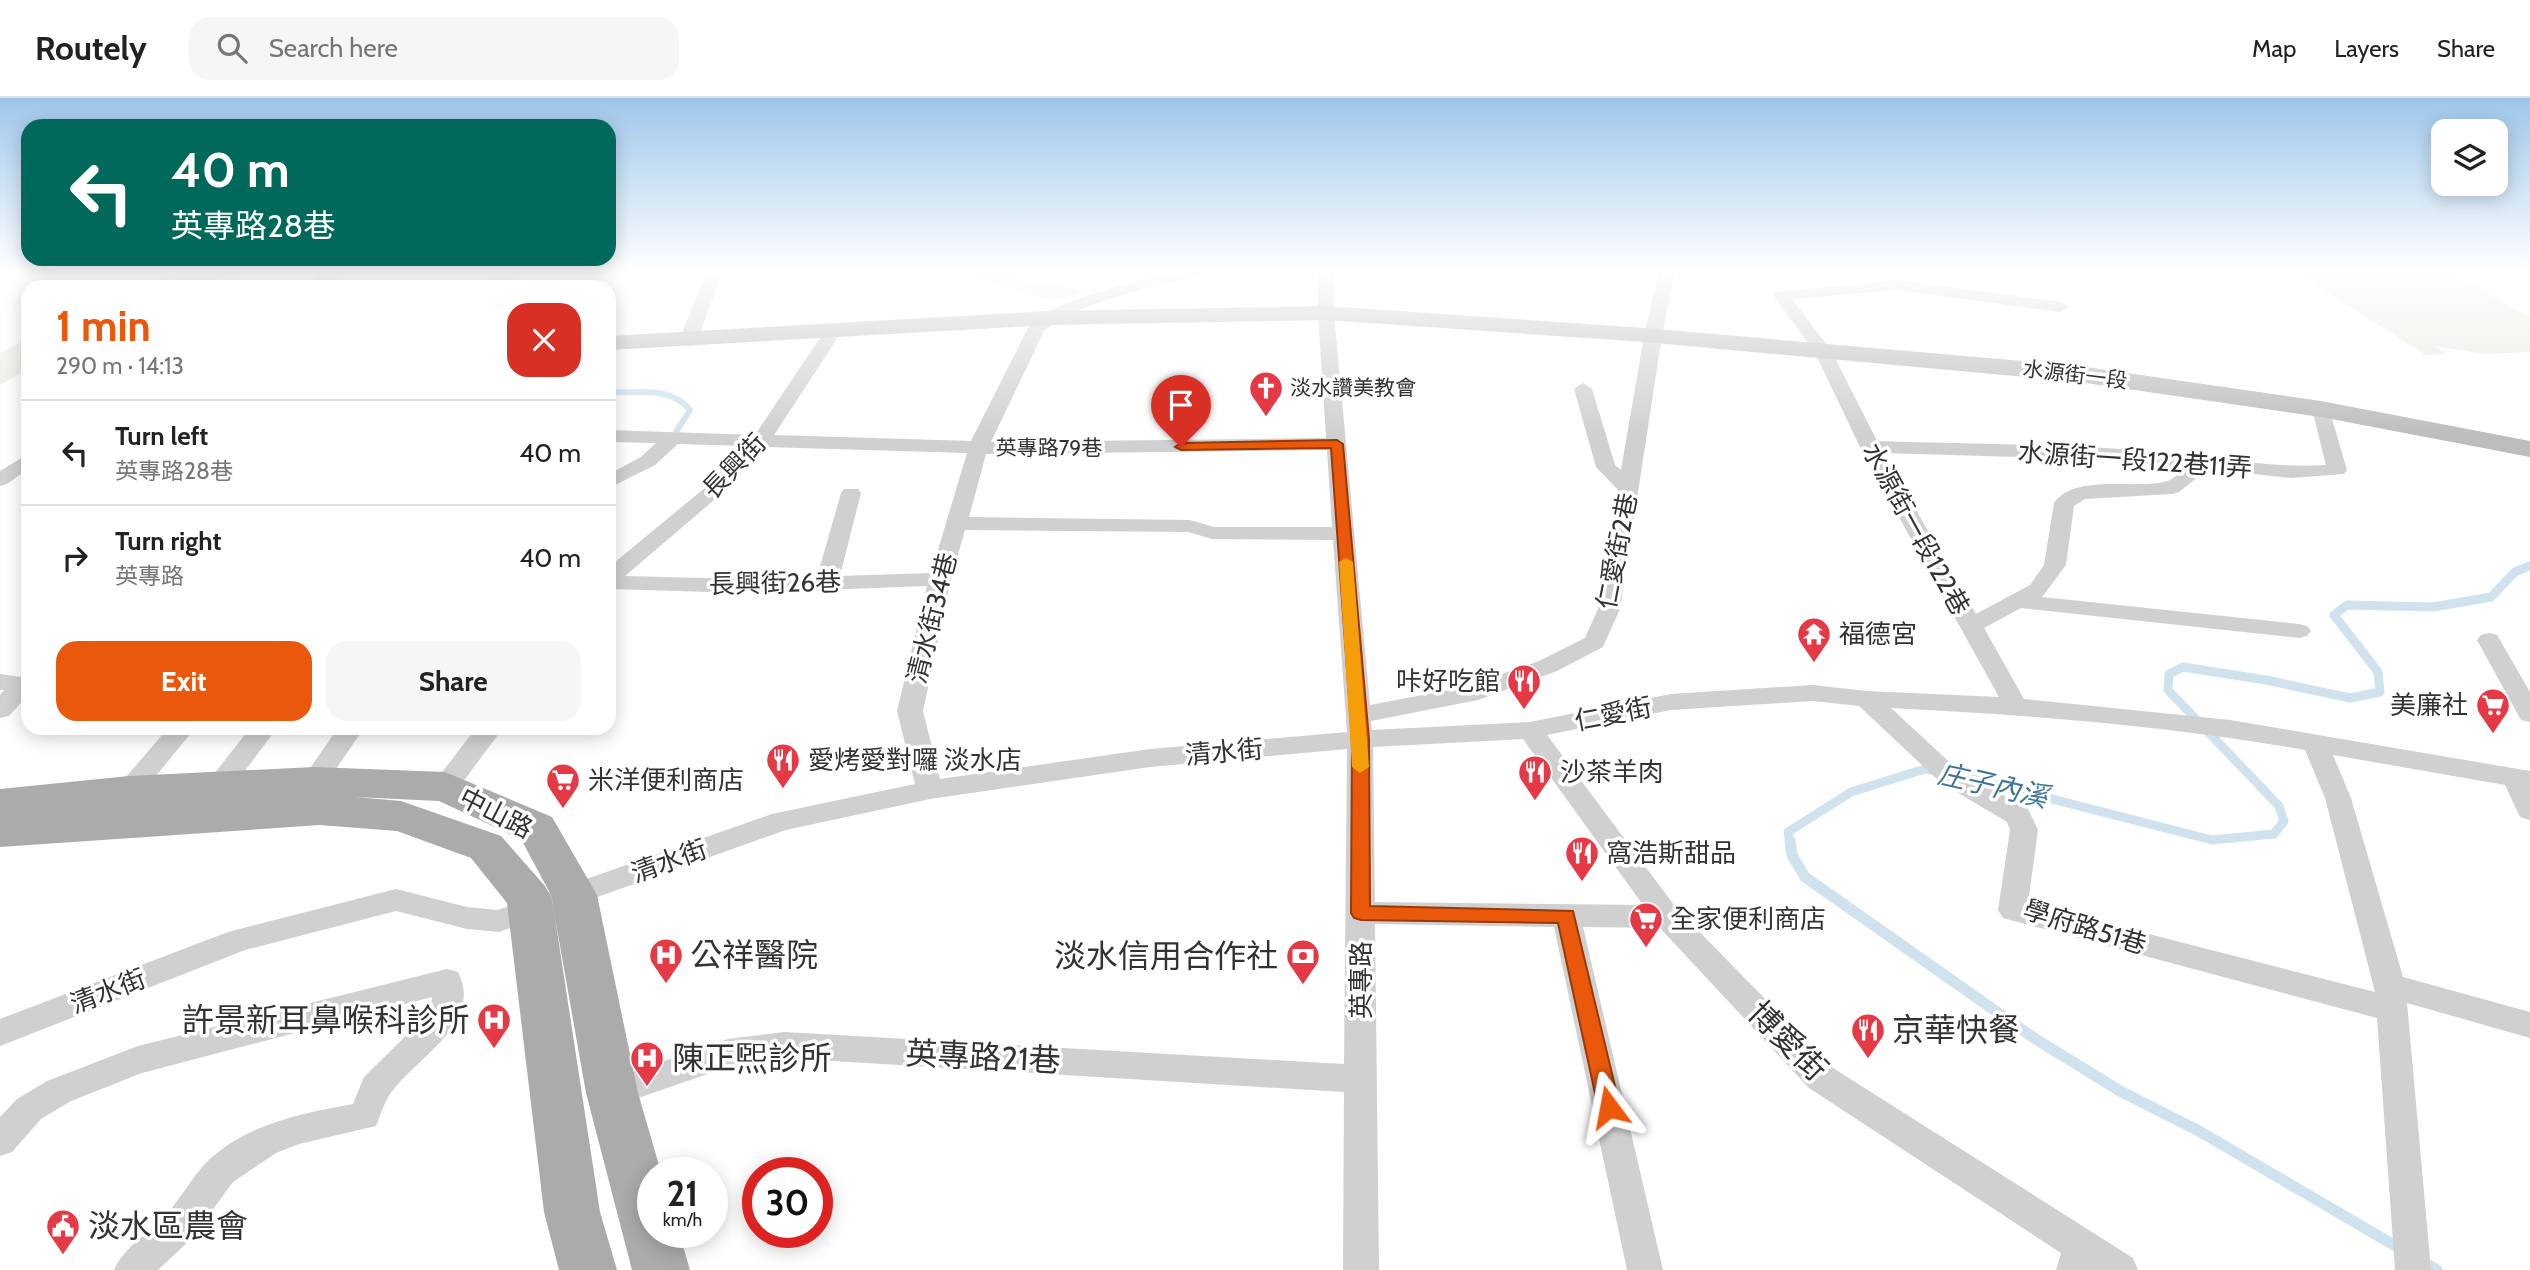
<!DOCTYPE html>
<meta charset="utf-8">
<style>
:root{--surface:#fff;--page:#f6f6f6;--text:#222;--muted:#767676;--line:#e0e0e0;--accent:#ea580c}
body{margin:0;font-family:Cabin,"Noto Sans TC",sans-serif;background:var(--page);color:var(--text);height:100vh;display:flex;flex-direction:column;font-size:26px;white-space:nowrap}
*{box-sizing:border-box;margin:0}
p{font-size:23px;color:var(--muted)}
.icon{flex:none;width:38px;height:38px;fill:none;stroke:currentColor;stroke-width:2;stroke-linecap:round;stroke-linejoin:round}
.map{position:relative;flex:1;overflow:hidden}
.sheet{position:absolute;left:21px;top:182px;width:595px;height:455px;display:flex;flex-direction:column;background:var(--surface);border-radius:21px;box-shadow:0 4px 18px #0003}
.sheet>*{flex:none}
.hud{position:absolute;left:21px;top:21px;width:595px;height:147px;border-radius:21px;box-shadow:0 4px 18px #0003;background:#00695c;color:#fff;overflow:hidden}
.tools{position:absolute;left:2431px;top:21px;display:grid;gap:14px}
.tools a{display:grid;place-items:center;width:77px;height:77px;border-radius:14px;background:var(--surface);box-shadow:0 4px 18px #0003;font-size:35px}
.speed{position:absolute;left:637px;top:1059px;display:flex;gap:14px;font-size:35px;font-weight:700;text-align:center}
.speed>*{display:grid;place-content:center;width:91px;height:91px;border-radius:50%;background:var(--surface);box-shadow:0 4px 18px #0003;line-height:1}
.speed small{font-size:18px;font-weight:400}
.speed .limit{border:10px solid #d22;background:#fff;color:#111}
.pin{position:absolute;display:grid;place-items:center;width:60px;height:60px;color:#fff;margin:-72px -30px;border-radius:50% 50% 50% 0;rotate:-45deg;box-shadow:0 0 7px #0007}
.pin .icon{rotate:45deg}
.me{position:absolute;width:77px;margin:-38px;rotate:347deg;stroke-linejoin:round;filter:drop-shadow(0 0 5px #0008)}
.turn{display:flex;align-items:center;gap:24px;height:147px;padding:0 35px;font-size:32px}
.turn .icon{width:91px;height:91px;stroke-width:2.5}
.turn b{display:block;font-size:49px;line-height:60px}
.round{display:grid;place-items:center;flex:none;width:74px;height:74px;border-radius:21px;background:var(--page)}
.head{display:flex;align-items:center;justify-content:space-between;height:119px;padding:0 35px}
h1{font-size:42px;font-weight:700;line-height:52px;color:var(--accent)}
.button{display:flex;gap:14px;margin-top:auto;padding:14px 35px}
.button a{flex:1;height:80px;border-radius:21px;background:var(--accent);color:#fff;font-size:28px;font-weight:700;line-height:80px;text-align:center}
.button a+a{background:var(--page);color:var(--text)}
ul{padding:0;list-style:none}
li{display:flex;align-items:center;gap:21px;height:105px;padding:0 35px;border-top:2px solid var(--line)}
li div{flex:1}
li b{display:block;font-size:26px}
li em{font-style:normal}
header{display:flex;align-items:center;gap:42px;box-sizing:border-box;height:98px;padding:0 35px;background:var(--surface);border-bottom:2px solid var(--line)}
header strong{font-size:33px}
nav{display:flex;gap:38px;margin-inline-start:auto;font-size:24px}
.search{width:490px;height:63px;background:var(--page);display:flex;align-items:center;gap:18px;box-sizing:border-box;padding:0 24px;border-radius:21px;color:var(--muted);font-size:26px}
.map>svg:first-child{display:block}
.green{fill:#e6ecdf}
.lines{fill:none;stroke-linecap:round;stroke-linejoin:round}
.stream-far2{stroke:#cfe2ee;stroke-width:6}
.stream-far1{stroke:#cfe2ee;stroke-width:9}
.stream{stroke:#cfe2ee;stroke-width:11}
.street{fill:#d0d0d0;fill-rule:evenodd}
.secondary{fill:#bdbdbd;fill-rule:evenodd}
.primary{fill:#ababab;fill-rule:evenodd}
.route{fill:#ea580c;stroke:#983908;stroke-width:2}
.slow{fill:#f59e0b}
.labels{text-anchor:middle;stroke-width:7;stroke-linejoin:round;paint-order:stroke}
.far-street-label{font-size:21px;fill:#333;stroke:#fff}
.far-poi-label{font-size:21px;fill:#333;stroke:#fff;text-anchor:start}
.street-label{font-size:26px;fill:#333;stroke:#fff}
.poi-label{font-size:26px;fill:#333;stroke:#fff;text-anchor:start}
.water-label{font-size:28px;font-style:italic;fill:#3f7597;stroke:#fff}
.near-poi-label{font-size:32px;fill:#333;stroke:#fff;text-anchor:start}
.near-street-label{font-size:32px;fill:#333;stroke:#fff}
</style>
<header>
<strong>Routely</strong>
<div class="search"><svg class="icon" aria-label="search" viewBox="0 0 24 24"><circle cx="10" cy="10" r="6"/><path d="M15 15l6 6"/></svg>Search here</div>
<nav><a>Map</a><a>Layers</a><a>Share</a></nav>
</header>
<div class="map">
<svg width="2530" height="1172" viewBox="0 0 2530 1172">
<rect width="100%" height="100%" fill="#fff"/>
<g class="green">
<path d="M 177,173 L 242,173 L 196,189 L 142,189 Z"/>
<path d="M 952,173 L 1015,173 L 1012,180 L 1087,192 L 1051,202 Z"/>
<path d="M 2293,173 L 2449,173 L 2530,219 L 2530,254 L 2485,256 L 2435,248 L 2446,256 L 2426,257 Z"/>
<path d="M 28,241 L 28,271 L 0,287 L 0,255 Z"/>
</g>
<g class="lines">
<path class="stream-far2" d="M 609,294 C 638,296 669,287 690,312 L 676,334"/>
<g class="stream-far1">
<path d="M 1962,678 L 2212,742 L 2274,736 L 2284,723 L 2279,708 L 2168,592 L 2169,576 L 2183,569 L 2266,582 L 2350,600 L 2380,594 L 2378,574 L 2334,517 L 2347,507 L 2433,509 L 2491,499 L 2515,474 L 2530,468"/>
<path d="M 1790,745 L 1788,734 L 1851,694 L 1925,671 L 1938,673"/>
</g>
<g class="stream">
<path d="M 1790,743 L 1792,757 L 1805,779 L 2034,940 L 2120,993 L 2199,1033 L 2404,1153"/>
<path d="M 2422,1163 L 2437,1172"/>
</g>
<g class="street">
<path d="M 327,173 L 348,173 L 321,189 L 300,189 Z"/>
<path d="M 503,173 L 522,173 L 501,189 L 482,189 Z"/>
<path d="M 707,173 L 723,173 L 698,240 L 689,245 L 683,244 L 680,240 Z"/>
<path d="M 1178,173 L 1205,173 L 1203,176 C 1156,189 1080,202 1044,233 L 991,344 L 1326,340 L 1318,215 L 1318,173 L 1334,173 L 1334,215 L 1370,607 L 1465,589 L 1539,563 L 1585,540 L 1598,511 L 1618,392 L 1596,369 L 1574,291 L 1583,285 L 1592,291 L 1615,367 L 1621,372 L 1644,238 L 1659,173 L 1675,173 L 1662,238 L 1620,511 L 1603,549 L 1557,573 L 1478,602 L 1371,623 L 1372,632 L 1530,624 L 1671,596 L 1813,587 L 1866,593 L 1999,599 L 1860,349 L 1814,253 L 1773,197 L 1775,194 L 1898,182 L 2060,204 L 2068,209 L 2060,214 L 1898,192 L 1792,201 L 1831,252 L 1877,343 C 1968,346 2059,346 2150,353 C 2209,357 2266,371 2326,367 L 2312,311 L 2314,307 L 2328,307 L 2347,372 L 2344,376 L 2291,380 L 2208,371 L 2179,394 L 2172,396 L 2085,401 L 2074,408 L 2066,467 L 2042,499 L 2299,526 L 2307,528 L 2311,533 L 2307,538 L 2299,540 L 2021,510 L 1984,530 L 2024,601 L 2230,622 L 2530,673 L 2530,722 L 2520,719 L 2505,687 L 2333,657 L 2351,700 L 2403,879 L 2530,914 L 2530,940 L 2407,905 L 2431,1172 L 2395,1172 L 2377,920 L 2003,820 L 1998,812 L 2010,732 L 2007,724 L 1940,684 L 1859,608 L 1813,603 L 1671,612 L 1547,637 L 1677,811 L 1833,970 L 2133,1160 L 2138,1172 L 2056,1172 L 2061,1155 L 1809,990 L 1660,830 L 1583,829 L 1663,1172 L 1627,1172 L 1554,829 L 1375,826 L 1379,1172 L 1343,1172 L 1344,994 L 784,960 L 728,969 L 612,1009 L 600,1005 L 596,995 L 600,985 L 728,941 L 784,934 L 1344,966 L 1347,651 L 1150,669 L 930,701 L 786,732 L 499,834 L 467,831 L 396,813 L 245,852 L 0,948 L 0,921 L 228,834 L 396,791 L 467,809 L 498,812 L 772,716 L 915,686 L 897,613 L 927,488 L 745,495 L 609,491 L 609,469 L 706,389 L 745,348 L 678,346 L 655,367 L 609,390 L 609,376 L 641,359 L 656,345 L 609,344 L 609,332 L 755,337 L 827,229 L 833,228 L 842,233 L 774,337 L 971,343 L 1028,230 C 1052,200 1140,184 1178,173 ZM 766,349 L 967,355 L 931,475 L 840,478 L 861,395 L 858,391 L 844,391 L 841,395 L 817,479 L 745,481 L 625,478 L 720,397 ZM 1327,352 L 1332,429 L 1214,429 L 1190,422 L 969,419 L 986,356 ZM 1883,355 L 2082,361 L 2186,369 C 2180,374 2172,383 2164,384 C 2133,391 2074,376 2054,405 L 2044,467 L 2030,487 L 1976,516 ZM 965,432 L 1188,434 L 1212,441 L 1333,442 L 1347,634 L 1150,651 L 940,681 L 923,613 L 951,481 ZM 1891,610 C 2030,617 2168,628 2305,652 L 2325,700 L 2375,894 L 2028,805 L 2038,732 L 2028,711 L 1958,672 ZM 1523,641 L 1643,807 L 1375,804 L 1373,649 Z"/>
<path d="M 28,356 L 28,371 L 7,386 L 0,388 L 0,373 Z"/>
<path d="M 2489,535 L 2497,537 L 2530,594 L 2530,624 L 2521,622 L 2477,542 L 2481,537 Z"/>
<path d="M 0,576 L 28,580 L 28,597 L 9,618 L 0,620 L 0,597 L 4,592 L 0,592 Z"/>
<path d="M 168,630 L 195,630 L 138,700 L 129,702 L 120,700 L 116,693 L 120,686 Z"/>
<path d="M 250,630 L 277,630 L 229,694 L 220,696 L 211,694 L 207,687 L 211,680 Z"/>
<path d="M 338,630 L 364,630 L 323,690 L 314,692 L 305,690 L 301,683 Z"/>
<path d="M 476,630 L 503,630 L 454,696 L 445,698 L 436,696 L 432,689 L 436,682 Z"/>
<path d="M 447,871 L 458,874 C 485,927 411,962 389,998 C 383,1007 380,1019 376,1028 L 299,1046 L 276,1055 L 233,1084 L 191,1141 L 158,1172 L 114,1172 C 124,1149 148,1136 165,1118 C 181,1101 192,1078 209,1062 C 247,1026 303,1015 353,1006 L 364,979 L 426,918 L 431,907 L 432,899 L 142,975 L 71,1003 L 41,1021 L 12,1054 L 0,1058 L 0,1019 L 17,1001 L 47,983 L 138,948 Z"/>
</g>
<path class="secondary" d="M 1326,208 L 1645,230 L 2079,268 L 2321,303 L 2530,343 L 2530,359 L 2321,319 L 2079,284 L 1645,244 L 1326,222 L 1049,227 L 609,252 L 609,238 L 1049,213 Z"/>
<path class="primary" d="M 314,669 L 445,674 L 552,719 L 597,797 L 638,995 L 661,1074 L 653,1074 L 653,1134 L 679,1134 L 690,1172 L 632,1172 L 586,995 L 551,797 L 521,741 L 439,703 L 355,699 L 401,703 L 501,738 L 545,788 L 552,800 L 600,1114 L 617,1172 L 559,1172 L 544,1114 L 507,805 L 471,760 L 397,733 L 320,727 L 0,749 L 0,691 L 129,678 Z"/>
</g>
<linearGradient id="sky" x2="0" y2="1"><stop stop-color="#9ec6ea"/><stop offset="0.51" stop-color="#fff"/><stop offset="1" stop-color="#fff" stop-opacity="0"/></linearGradient>
<rect width="2530" height="338" fill="url(#sky)"/>
<path class="route" d="M 1337,342 L 1343,346 L 1369,641 L 1370,808 L 1573,813 L 1620,1009 L 1617,1015 L 1609,1018 L 1601,1015 L 1598,1009 L 1558,825 L 1361,822 L 1354,820 L 1351,815 L 1352,641 L 1331,350 L 1181,352 L 1175,349 L 1181,345 Z"/>
<path class="slow" d="M 1346,460 L 1353,464 L 1369,669 L 1360,675 L 1352,669 L 1339,464 Z"/>
<defs>
<g id="church-pin" transform="scale(1.75)"><path d="M0 17L-7.5 6A9.5 9.5 0 1 1 7.5 6Z" fill="#e63946" stroke="#fff"/><path d="M-1.2-6h2.4v3.5h3.3v2.4h-3.3V6h-2.4V-.1h-3.3v-2.4h3.3Z" fill="#fff"/></g>
<g id="temple-pin" transform="scale(1.75)"><path d="M0 17L-7.5 6A9.5 9.5 0 1 1 7.5 6Z" fill="#e63946" stroke="#fff"/><path d="M0-6L5-2H3V0L6.5 2.5H4V6H1.5V3h-3V6H-4V2.5H-6.5L-3 0V-2H-5Z" fill="#fff"/></g>
<g id="restaurant-pin" transform="scale(1.75)"><path d="M0 17L-7.5 6A9.5 9.5 0 1 1 7.5 6Z" fill="#e63946" stroke="#fff"/><path d="M-5-6h1v4h1v-4h1v4h1v-4h1v5L-1.5 .5V6h-2V.5L-5-1ZM5-6V6H3V1.5H1.5Q1.5-4 5-6Z" fill="#fff"/></g>
<g id="supermarket-pin" transform="scale(1.75)"><path d="M0 17L-7.5 6A9.5 9.5 0 1 1 7.5 6Z" fill="#e63946" stroke="#fff"/><path d="M-6-5.5h2.5l.6 2H6L4.5 2H-2.5L-4.4-4H-6ZM-1.5 3.2a1.3 1.3 0 1 0 .1 0ZM3 3.2a1.3 1.3 0 1 0 .1 0Z" fill="#fff"/></g>
<g id="hospital-pin" transform="scale(1.75)"><path d="M0 17L-7.5 6A9.5 9.5 0 1 1 7.5 6Z" fill="#e63946" stroke="#fff"/><path d="M-5-5h3v3.5h4V-5h3V5h-3V1.5h-4V5h-3Z" fill="#fff"/></g>
<g id="bank-pin" transform="scale(1.75)"><path d="M0 17L-7.5 6A9.5 9.5 0 1 1 7.5 6Z" fill="#e63946" stroke="#fff"/><path d="M-6-4H6V4H-6ZM0-2.3a2.3 2.3 0 1 0 0 4.6a2.3 2.3 0 1 0 0-4.6Z" fill="#fff"/></g>
<g id="civic-pin" transform="scale(1.75)"><path d="M0 17L-7.5 6A9.5 9.5 0 1 1 7.5 6Z" fill="#e63946" stroke="#fff"/><path d="M-.6-6.5H3V-4.5H.6V-3L4-1V1h2V6H-6V1h2V-1L-.6-3ZM-1.2 2.5V6h2.4V2.5Z" fill="#fff"/></g>
</defs>
<g fill-rule="evenodd">
<use href="#church-pin" x="1266" y="290"/>
<use href="#temple-pin" x="1814" y="536"/>
<use href="#restaurant-pin" x="1524" y="583"/>
<use href="#supermarket-pin" x="2493" y="607"/>
<use href="#restaurant-pin" x="783" y="662"/>
<use href="#restaurant-pin" x="1535" y="674"/>
<use href="#supermarket-pin" x="563" y="682"/>
<use href="#restaurant-pin" x="1582" y="755"/>
<use href="#supermarket-pin" x="1646" y="821"/>
<use href="#hospital-pin" x="666" y="857"/>
<use href="#bank-pin" x="1303" y="858"/>
<use href="#hospital-pin" x="494" y="922"/>
<use href="#restaurant-pin" x="1868" y="932"/>
<use href="#hospital-pin" x="647" y="960"/>
<use href="#civic-pin" x="63" y="1128"/>
</g>
<g class="labels">
<g class="far-street-label">
<text transform="translate(2075 277) rotate(7)" y="7">水源街一段</text>
<text x="1049" y="357">英專路79巷</text>
</g>
<g class="far-poi-label">
<text x="1290" y="297">淡水讚美教會</text>
</g>
<g class="street-label">
<text transform="translate(2135 362) rotate(4)" y="9">水源街一段122巷11弄</text>
<text transform="translate(734 368) rotate(-46)" y="9">長興街</text>
<text transform="translate(1916 431) rotate(61)" y="9">水源街一段122巷</text>
<text transform="translate(1617 453) rotate(-79)" y="9">仁愛街2巷</text>
<text transform="translate(775 485) rotate(-1)" y="9">長興街26巷</text>
<text transform="translate(932 520) rotate(-76)" y="9">清水街34巷</text>
<text transform="translate(1613 616) rotate(-11)" y="9">仁愛街</text>
<text transform="translate(1224 654) rotate(-5)" y="9">清水街</text>
<text transform="translate(496 715) rotate(27)" y="9">中山路</text>
<text transform="translate(669 763) rotate(-20)" y="9">清水街</text>
<text transform="translate(2085 829) rotate(17)" y="9">學府路51巷</text>
<text transform="translate(1361 882) rotate(-90)" y="9">英專路</text>
<text transform="translate(108 893) rotate(-21)" y="9">清水街</text>
</g>
<g class="poi-label">
<text x="1839" y="545">福德宮</text>
<text x="1500" y="592" text-anchor="end">咔好吃館</text>
<text x="2468" y="616" text-anchor="end">美廉社</text>
<text x="808" y="671">愛烤愛對囉 淡水店</text>
<text x="1560" y="683">沙茶羊肉</text>
<text x="588" y="691">米洋便利商店</text>
<text x="1606" y="764">窩浩斯甜品</text>
<text x="1670" y="830">全家便利商店</text>
</g>
<g class="water-label">
<text transform="translate(1993 687) rotate(13)" y="10">庄子內溪</text>
</g>
<g class="near-poi-label">
<text x="690" y="868">公祥醫院</text>
<text x="1278" y="869" text-anchor="end">淡水信用合作社</text>
<text x="470" y="933" text-anchor="end">許景新耳鼻喉科診所</text>
<text x="1892" y="943">京華快餐</text>
<text x="672" y="971">陳正煕診所</text>
<text x="88" y="1139">淡水區農會</text>
</g>
<g class="near-street-label">
<text transform="translate(1788 943) rotate(45)" y="11">博愛街</text>
<text transform="translate(983 959) rotate(3)" y="11">英專路21巷</text>
</g>
</g>
</svg>
<div class="tools">
<a><svg class="icon" aria-label="layers" viewBox="0 0 24 24"><path d="M12 4l9 5-9 5-9-5zM3 14l9 5 9-5"/></svg></a>
</div>
<div class="speed"><div>21<small>km/h</small></div><div class="limit">30</div></div>
<div class="pin" style="left:1181px;top:349px;background:#d93025"><svg class="icon" aria-label="arrive" viewBox="0 0 24 24"><path d="M6 21V4h12l-3 4 3 4H6"/></svg></div>
<svg class="me" style="left:1609px;top:1009px" viewBox="-20 -20 40 40"><path d="M0-17L14 15 0 8-14 15z" fill="#ea580c" stroke="#fff" stroke-width="4"/></svg>
<div class="hud">
<div class="turn"><svg class="icon" aria-label="left" viewBox="0 0 24 24"><path d="M17 20v-9H6M10 6l-5 5 5 5"/></svg><div><b>40 m</b>英專路28巷</div></div>
</div>
<section class="sheet">
<div class="head"><div><h1>1 min</h1><p>290 m · 14:13</p></div><a class="round" style="background:#d93025;color:#fff"><svg class="icon" aria-label="close" viewBox="0 0 24 24"><path d="M6 6l12 12M18 6L6 18"/></svg></a></div>
<ul>
<li><svg class="icon" aria-label="left" viewBox="0 0 24 24"><path d="M17 20v-9H6M10 6l-5 5 5 5"/></svg><div><b>Turn left</b><p>英專路28巷</p></div><em>40 m</em></li>
<li><svg class="icon" aria-label="right" viewBox="0 0 24 24"><path d="M7 20v-9h11M14 6l5 5-5 5"/></svg><div><b>Turn right</b><p>英專路</p></div><em>40 m</em></li>
</ul>
<div class="button"><a>Exit</a><a>Share</a></div>
</section>
</div>
